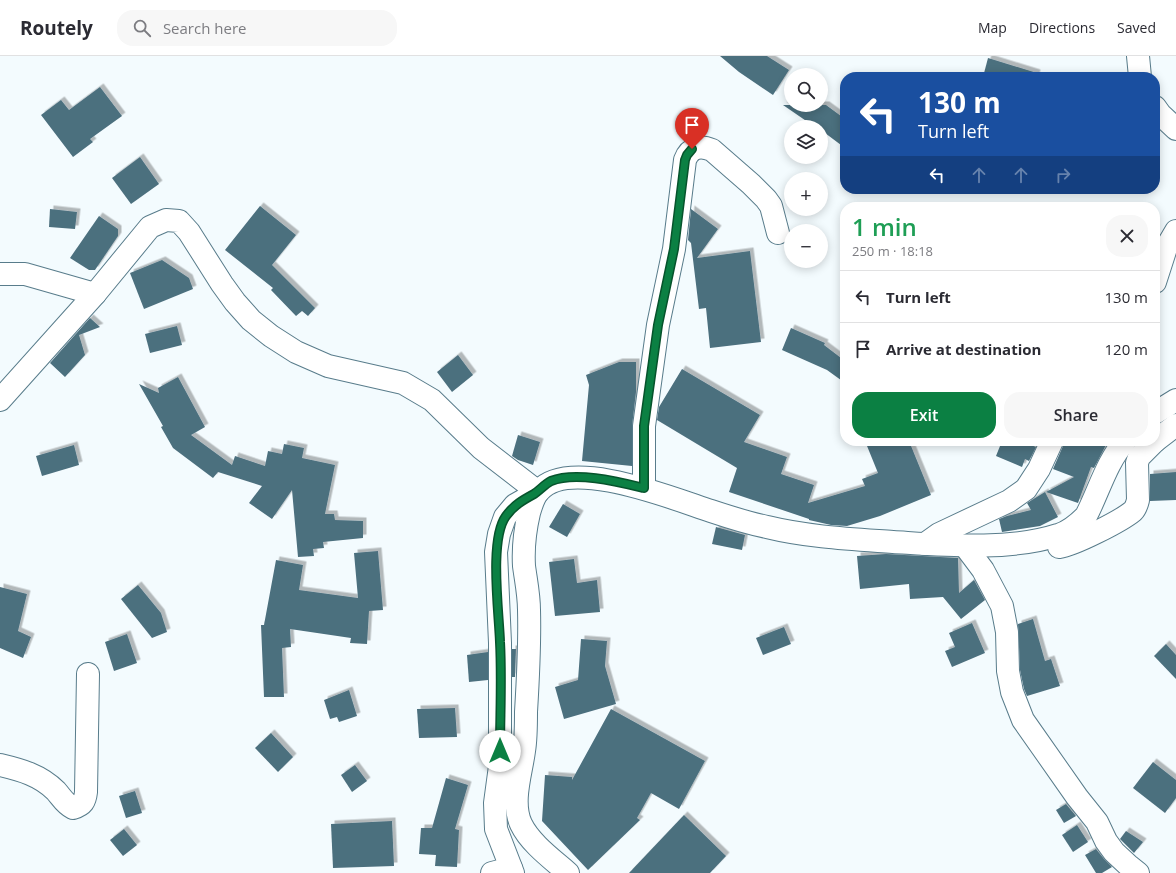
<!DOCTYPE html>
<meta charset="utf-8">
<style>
:root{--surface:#fff;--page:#f7f7f7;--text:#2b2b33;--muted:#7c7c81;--line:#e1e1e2;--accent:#0b8043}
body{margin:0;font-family:"Open Sans",sans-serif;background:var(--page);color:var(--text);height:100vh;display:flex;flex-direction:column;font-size:15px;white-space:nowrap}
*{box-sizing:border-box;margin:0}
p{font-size:13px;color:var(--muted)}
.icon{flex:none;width:22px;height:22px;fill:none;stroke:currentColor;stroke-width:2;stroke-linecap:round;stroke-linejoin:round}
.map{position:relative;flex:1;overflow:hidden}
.sheet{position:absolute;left:840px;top:146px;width:320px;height:244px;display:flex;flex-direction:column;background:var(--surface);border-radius:16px;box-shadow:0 2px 10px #0003}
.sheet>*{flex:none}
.hud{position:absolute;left:840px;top:16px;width:320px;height:122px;border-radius:16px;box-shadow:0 2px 10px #0003;background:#1a4fa0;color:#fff;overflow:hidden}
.buttons{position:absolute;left:784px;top:12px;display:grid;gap:8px}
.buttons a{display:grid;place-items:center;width:44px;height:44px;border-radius:50%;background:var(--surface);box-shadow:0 2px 10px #0003;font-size:20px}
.pin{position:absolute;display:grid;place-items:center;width:34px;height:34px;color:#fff;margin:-41px -17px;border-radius:50% 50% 50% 0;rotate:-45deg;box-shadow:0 0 4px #0007}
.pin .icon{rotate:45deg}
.me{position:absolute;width:44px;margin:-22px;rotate:0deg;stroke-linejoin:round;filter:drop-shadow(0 0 3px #0008)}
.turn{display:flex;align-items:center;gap:14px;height:84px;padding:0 12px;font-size:18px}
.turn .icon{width:52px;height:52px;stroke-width:2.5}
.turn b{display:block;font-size:28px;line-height:34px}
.lanes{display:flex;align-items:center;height:38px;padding:0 12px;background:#0003;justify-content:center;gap:20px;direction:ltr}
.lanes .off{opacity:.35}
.round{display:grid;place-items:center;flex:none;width:42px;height:42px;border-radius:16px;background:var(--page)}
.summary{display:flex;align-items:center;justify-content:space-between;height:68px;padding:0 12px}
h1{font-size:24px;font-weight:600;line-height:30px;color:#1e9e55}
.primary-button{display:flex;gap:8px;margin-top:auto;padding:8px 12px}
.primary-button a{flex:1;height:46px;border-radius:16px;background:var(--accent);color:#fff;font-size:16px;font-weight:600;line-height:46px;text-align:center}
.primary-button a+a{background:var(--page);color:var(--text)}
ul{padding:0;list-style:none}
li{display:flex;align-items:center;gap:12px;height:52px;padding:0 12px;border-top:1px solid var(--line)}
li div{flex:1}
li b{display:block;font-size:15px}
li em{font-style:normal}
header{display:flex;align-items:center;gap:24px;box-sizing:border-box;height:56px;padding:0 20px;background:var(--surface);border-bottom:1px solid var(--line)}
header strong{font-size:19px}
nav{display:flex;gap:22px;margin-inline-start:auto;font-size:14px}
.search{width:280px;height:36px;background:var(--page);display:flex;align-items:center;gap:10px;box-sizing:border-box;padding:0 14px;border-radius:16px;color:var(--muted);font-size:15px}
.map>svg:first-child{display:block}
.building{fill:#4c6f7e;filter:url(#shadow)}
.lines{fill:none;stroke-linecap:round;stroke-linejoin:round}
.minor-casing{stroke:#587c8b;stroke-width:24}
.minor{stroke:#fff;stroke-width:22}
.route-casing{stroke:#07532c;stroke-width:10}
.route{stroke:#0b8043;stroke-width:7}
</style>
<header>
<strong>Routely</strong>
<div class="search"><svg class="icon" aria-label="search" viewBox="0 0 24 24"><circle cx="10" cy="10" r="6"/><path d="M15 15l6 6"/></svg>Search here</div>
<nav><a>Map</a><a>Directions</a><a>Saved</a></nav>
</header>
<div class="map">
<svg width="1176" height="817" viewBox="0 0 1176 817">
<defs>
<filter id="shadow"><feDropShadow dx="3.5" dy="-3.5" stdDeviation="0" flood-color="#0004"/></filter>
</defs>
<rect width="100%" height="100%" fill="#f3fbfe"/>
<g class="building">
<path d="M 720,0 L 767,0 L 789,14 L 773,39 L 739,16 Z"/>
<path d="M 988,2 L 1037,17 L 1036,21 L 983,21 Z"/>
<path d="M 100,31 L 122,60 L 90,83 L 93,86 L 73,101 L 41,59 L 61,44 L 69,54 Z"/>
<path d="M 783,49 L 826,49 L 845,63 L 845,92 L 821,74 L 821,71 L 815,71 Z"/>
<path d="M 140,101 L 159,128 L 131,148 L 112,122 Z"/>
<path d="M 260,150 L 296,179 L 272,209 L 315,252 L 308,260 L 302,255 L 296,260 L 271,234 L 273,232 L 225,194 Z"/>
<path d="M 50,153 L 77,156 L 75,173 L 49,171 Z"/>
<path d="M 691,153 L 718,173 L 697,202 L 750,195 L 761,286 L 710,292 L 706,252 L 699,253 L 691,187 L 688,184 Z"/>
<path d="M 99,160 L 118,173 L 118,180 L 95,214 L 89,214 L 70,202 Z"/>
<path d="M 162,204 L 189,222 L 193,233 L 144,253 L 130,217 Z"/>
<path d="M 90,262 L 100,271 L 79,279 L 85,299 L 65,321 L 50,307 Z"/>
<path d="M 177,270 L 182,289 L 150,297 L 145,278 Z"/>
<path d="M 791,272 L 825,287 L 824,289 L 845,305 L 845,327 L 827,314 L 782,294 Z"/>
<path d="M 458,299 L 473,319 L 452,336 L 437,316 Z"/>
<path d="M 619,306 L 636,306 L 636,336 L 632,370 L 632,410 L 582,405 L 589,329 L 586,319 Z"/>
<path d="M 682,313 L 760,359 L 744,386 L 787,401 L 781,418 L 814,429 L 808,447 L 865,430 L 862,423 L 878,417 L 865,385 L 909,385 L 931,439 L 880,460 L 847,470 L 831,469 L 809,464 L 809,463 L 729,436 L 737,412 L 657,364 L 659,351 Z"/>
<path d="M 178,321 L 205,371 L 191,379 L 232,409 L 235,400 L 265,410 L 268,395 L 282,398 L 284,388 L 304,392 L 302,402 L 335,409 L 325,458 L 334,458 L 335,464 L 363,465 L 363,482 L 323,486 L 324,492 L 313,493 L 314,500 L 298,501 L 292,434 L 272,463 L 249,447 L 262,430 L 218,416 L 213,422 L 173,392 L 161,371 L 163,370 L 139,328 L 159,337 L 158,332 Z"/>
<path d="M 518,379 L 540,386 L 533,409 L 518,404 L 512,400 Z"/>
<path d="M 1002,385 L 1021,385 L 1036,391 L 1029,405 L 1025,403 L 1022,411 L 996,400 Z"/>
<path d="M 1064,385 L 1108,385 L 1094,412 L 1091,411 L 1078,447 L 1046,436 L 1074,421 L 1053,413 L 1063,390 Z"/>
<path d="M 74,389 L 79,409 L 42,420 L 36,400 Z"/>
<path d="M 1176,416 L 1176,444 L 1150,445 L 1150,418 Z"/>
<path d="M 1045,436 L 1058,461 L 1040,470 L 1002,476 L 999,463 L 1007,460 L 1031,454 L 1027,447 Z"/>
<path d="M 563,448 L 580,458 L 567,481 L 549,471 Z"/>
<path d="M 716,471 L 745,479 L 742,494 L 712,488 Z"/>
<path d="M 378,495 L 383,554 L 369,555 L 367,588 L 350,587 L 351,582 L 290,573 L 291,591 L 282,592 L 284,641 L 264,641 L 261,569 L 264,569 L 276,504 L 303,509 L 299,534 L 358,542 L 354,497 Z"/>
<path d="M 886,498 L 958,502 L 959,537 L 974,524 L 985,544 L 961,563 L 943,541 L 910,543 L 909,528 L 860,533 L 857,500 Z"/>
<path d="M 574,503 L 577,527 L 597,524 L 600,556 L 555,560 L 549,506 Z"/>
<path d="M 138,529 L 161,557 L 167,576 L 152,582 L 121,543 Z"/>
<path d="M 0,531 L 27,538 L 18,575 L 31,581 L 23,602 L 0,592 Z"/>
<path d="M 1033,563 L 1045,605 L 1051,603 L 1060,630 L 1027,640 L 1024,633 L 1020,614 L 1018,568 Z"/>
<path d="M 972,567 L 985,597 L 952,611 L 945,595 L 955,591 L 949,577 Z"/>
<path d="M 784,571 L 791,588 L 763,599 L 756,582 Z"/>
<path d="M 127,578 L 137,607 L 114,615 L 105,586 Z"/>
<path d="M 581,583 L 607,585 L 605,610 L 616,648 L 564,663 L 555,631 L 578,624 Z"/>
<path d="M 1166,588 L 1176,599 L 1176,623 L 1154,600 Z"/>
<path d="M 512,593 L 516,593 L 515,621 L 512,621 Z"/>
<path d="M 488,596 L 488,624 L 469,626 L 467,599 Z"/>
<path d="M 349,634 L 357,660 L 339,666 L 337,661 L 330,663 L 324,644 Z"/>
<path d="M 455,652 L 457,681 L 419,682 L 417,653 Z"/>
<path d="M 611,653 L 705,705 L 679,753 L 651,737 L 637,762 L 640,764 L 588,814 L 542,765 L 545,719 L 572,721 L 572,724 Z"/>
<path d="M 271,677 L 293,701 L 278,716 L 255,692 Z"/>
<path d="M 1153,706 L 1176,724 L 1176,742 L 1165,757 L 1133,732 Z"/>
<path d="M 355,709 L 367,725 L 352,736 L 341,719 Z"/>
<path d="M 446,722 L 468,729 L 455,773 L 459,774 L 457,811 L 435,810 L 436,799 L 419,798 L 421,772 L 432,772 Z"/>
<path d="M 135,735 L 142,757 L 126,762 L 119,740 Z"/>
<path d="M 1066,748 L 1076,760 L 1064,767 L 1056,754 Z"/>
<path d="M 684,759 L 726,800 L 710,817 L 629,817 Z"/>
<path d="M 392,765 L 394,810 L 333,812 L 331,768 Z"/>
<path d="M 1077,769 L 1088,786 L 1073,796 L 1062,779 Z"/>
<path d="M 124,773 L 137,789 L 123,800 L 110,784 Z"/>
<path d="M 1126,775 L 1143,786 L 1134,797 L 1120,783 Z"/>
<path d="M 1096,793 L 1104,803 L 1112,811 L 1102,817 L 1096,817 L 1085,799 Z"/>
</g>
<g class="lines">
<g class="minor-casing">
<g id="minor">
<path d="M 1138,0 L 1140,21"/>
<path d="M 1155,51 L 1160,58 L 1176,73"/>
<path d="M 0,218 L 25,218 L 95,238"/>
<path d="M 1155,226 L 1166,192 L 1176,175"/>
<path d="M 0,344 L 95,238 L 150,171 L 166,164 L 179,165 L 189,176 L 222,228 L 235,246 L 251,264 L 271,280 L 296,296 L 328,310 L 403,327 L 432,344 L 481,392 L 538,436 L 515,449 L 505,461 L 499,478 L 496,496 L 500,587 L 500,710 L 495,747 L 496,773 L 513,817"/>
<path d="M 1155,357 L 1176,344"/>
<path d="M 1155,385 L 1176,369"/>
<path d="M 644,432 L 644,370 L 658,269 L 674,193 L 685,104 C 690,91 700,89 712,94 L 751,128 L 766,143 L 771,150 L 778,177"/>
<path d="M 925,488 L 939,478 L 1009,445 L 1026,433 L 1039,413 L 1052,385"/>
<path d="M 965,490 L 983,514 L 1002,550 L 1007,576 L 1008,615 L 1012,636 L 1023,664 L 1077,741 L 1097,766 L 1106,785 L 1114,796 L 1128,809 L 1138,817"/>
<path d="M 1059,491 C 1074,489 1121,465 1133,455 C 1136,452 1137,448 1138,444 L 1137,407 L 1139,401 L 1155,385"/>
<path d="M 0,709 C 21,714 40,719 56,735 C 62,742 65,748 73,752 C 83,749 85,745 86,736 L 88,618"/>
<path d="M 492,817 L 511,812"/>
<path d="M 568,817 C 552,803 530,787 521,768 C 511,746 521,718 524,695 C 526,683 526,670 526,656 C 528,623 530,588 529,554 C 529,539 526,525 524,510 C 523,493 525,474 529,457 C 531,450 534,440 539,435 C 569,400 674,443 711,455 C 729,461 748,467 767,471 C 808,481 851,483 893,486 C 944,489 1009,495 1058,479 C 1069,476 1078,468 1086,460 C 1099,435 1106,407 1125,385"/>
</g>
</g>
<use href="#minor" class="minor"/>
</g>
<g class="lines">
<g class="route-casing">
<path id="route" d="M 500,695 C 500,659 502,622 500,586 C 499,556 489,483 506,460 C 514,449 523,444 534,438 C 540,434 545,428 551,425 C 576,415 619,426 644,432 L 644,370 L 658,269 L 674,193 L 685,104 L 687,99 L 692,93"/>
</g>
<use href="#route" class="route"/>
</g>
</svg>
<div class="buttons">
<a><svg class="icon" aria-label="search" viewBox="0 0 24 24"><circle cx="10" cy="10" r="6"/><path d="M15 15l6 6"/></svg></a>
<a><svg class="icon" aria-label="layers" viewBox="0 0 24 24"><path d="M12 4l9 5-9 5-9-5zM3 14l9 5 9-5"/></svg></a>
<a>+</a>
<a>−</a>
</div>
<div class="pin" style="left:692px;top:93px;background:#d93025"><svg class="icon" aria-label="arrive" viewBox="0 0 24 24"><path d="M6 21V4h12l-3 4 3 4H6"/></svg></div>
<svg class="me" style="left:500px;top:695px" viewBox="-20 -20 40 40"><circle r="19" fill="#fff"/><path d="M0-13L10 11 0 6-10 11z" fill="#0b8043"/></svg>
<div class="hud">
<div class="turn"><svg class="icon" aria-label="left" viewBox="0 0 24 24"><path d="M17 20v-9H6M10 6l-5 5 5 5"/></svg><div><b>130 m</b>Turn left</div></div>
<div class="lanes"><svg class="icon" aria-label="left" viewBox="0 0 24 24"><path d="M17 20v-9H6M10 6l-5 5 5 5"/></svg><svg class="icon off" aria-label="ahead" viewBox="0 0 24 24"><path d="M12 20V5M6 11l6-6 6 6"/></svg><svg class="icon off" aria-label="ahead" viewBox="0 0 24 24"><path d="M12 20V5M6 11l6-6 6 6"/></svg><svg class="icon off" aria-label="right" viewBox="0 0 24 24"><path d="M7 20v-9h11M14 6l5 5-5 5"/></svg></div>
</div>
<section class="sheet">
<div class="summary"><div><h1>1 min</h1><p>250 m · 18:18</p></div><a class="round"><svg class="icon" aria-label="close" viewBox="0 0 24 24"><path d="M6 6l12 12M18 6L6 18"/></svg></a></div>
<ul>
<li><svg class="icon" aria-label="left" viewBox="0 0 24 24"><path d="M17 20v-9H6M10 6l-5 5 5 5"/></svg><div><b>Turn left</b></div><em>130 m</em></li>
<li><svg class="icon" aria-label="arrive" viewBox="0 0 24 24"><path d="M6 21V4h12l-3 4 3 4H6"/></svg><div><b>Arrive at destination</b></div><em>120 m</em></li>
</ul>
<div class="primary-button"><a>Exit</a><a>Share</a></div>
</section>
</div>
